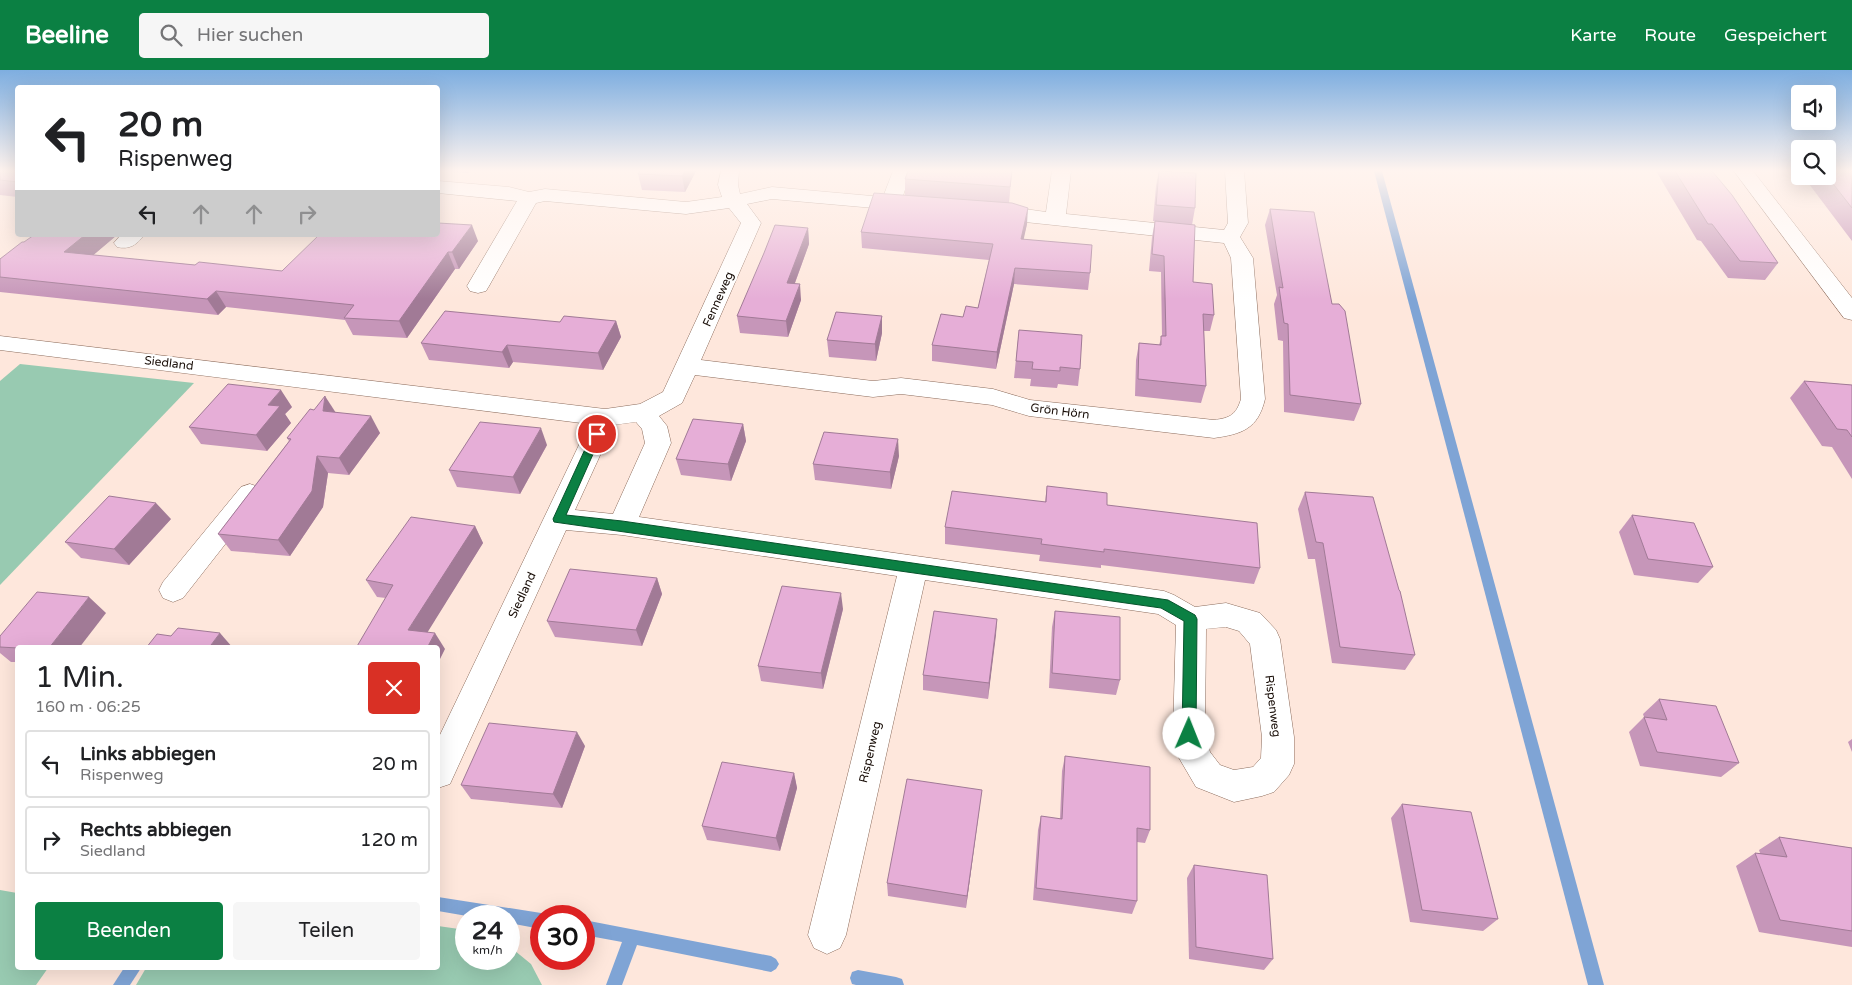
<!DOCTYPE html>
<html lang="de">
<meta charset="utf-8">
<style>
:root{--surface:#fff;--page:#f6f6f6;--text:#202124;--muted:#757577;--line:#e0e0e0;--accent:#0b8043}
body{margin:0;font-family:"Varela Round",sans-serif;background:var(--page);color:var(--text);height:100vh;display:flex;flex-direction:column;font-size:19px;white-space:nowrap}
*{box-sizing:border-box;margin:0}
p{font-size:16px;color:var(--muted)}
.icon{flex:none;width:28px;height:28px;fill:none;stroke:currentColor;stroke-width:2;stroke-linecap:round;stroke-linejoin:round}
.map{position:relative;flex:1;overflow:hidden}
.sheet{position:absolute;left:15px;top:575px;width:425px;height:325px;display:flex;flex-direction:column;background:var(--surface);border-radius:5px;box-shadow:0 5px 20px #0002}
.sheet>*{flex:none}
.guide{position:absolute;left:15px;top:15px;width:425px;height:152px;border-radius:5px;box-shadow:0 5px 20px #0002;background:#fff;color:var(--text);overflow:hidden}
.tools{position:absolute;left:1791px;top:15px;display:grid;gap:10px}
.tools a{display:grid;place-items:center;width:45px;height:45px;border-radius:5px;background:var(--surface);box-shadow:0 5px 20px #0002;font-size:25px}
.speed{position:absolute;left:455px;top:835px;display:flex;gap:10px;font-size:25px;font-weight:700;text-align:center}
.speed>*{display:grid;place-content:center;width:65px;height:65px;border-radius:50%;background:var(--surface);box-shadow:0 5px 20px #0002;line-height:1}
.speed small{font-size:12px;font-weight:400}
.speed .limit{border:8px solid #d22;background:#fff;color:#111}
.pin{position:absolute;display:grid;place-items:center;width:42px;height:42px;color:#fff;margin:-21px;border:2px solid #fff;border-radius:50%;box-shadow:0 1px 5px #0007}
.me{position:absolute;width:55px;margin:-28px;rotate:1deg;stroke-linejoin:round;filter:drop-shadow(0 0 4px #0008)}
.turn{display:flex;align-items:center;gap:18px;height:105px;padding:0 20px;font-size:22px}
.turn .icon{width:65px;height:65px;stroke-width:2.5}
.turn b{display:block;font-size:35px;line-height:42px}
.lanes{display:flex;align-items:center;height:48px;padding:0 20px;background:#0003;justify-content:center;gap:25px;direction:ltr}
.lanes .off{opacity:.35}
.round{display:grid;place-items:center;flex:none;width:52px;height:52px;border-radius:5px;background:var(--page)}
.summary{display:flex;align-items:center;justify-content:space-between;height:85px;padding:0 20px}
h1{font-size:30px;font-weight:600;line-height:38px}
.primary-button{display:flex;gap:10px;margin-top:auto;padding:10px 20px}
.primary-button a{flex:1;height:58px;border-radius:5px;background:var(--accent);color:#fff;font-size:20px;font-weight:600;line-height:58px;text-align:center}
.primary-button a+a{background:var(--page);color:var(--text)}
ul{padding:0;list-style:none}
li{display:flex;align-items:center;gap:15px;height:68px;margin:0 10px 8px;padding:0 10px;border:2px solid var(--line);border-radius:5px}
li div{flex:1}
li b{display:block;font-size:19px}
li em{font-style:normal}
header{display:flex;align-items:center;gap:30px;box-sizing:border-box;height:70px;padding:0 25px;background:var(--accent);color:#fff}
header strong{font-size:24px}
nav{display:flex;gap:28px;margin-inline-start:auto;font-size:18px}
.search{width:350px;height:45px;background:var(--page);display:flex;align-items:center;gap:12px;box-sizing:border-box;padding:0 18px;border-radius:5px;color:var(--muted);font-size:19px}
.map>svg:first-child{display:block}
.green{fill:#98cab1}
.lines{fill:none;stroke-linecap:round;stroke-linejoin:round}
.stream{fill:#7fa4d5;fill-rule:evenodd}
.minor-casing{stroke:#8c6c5c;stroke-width:1}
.minor{fill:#fff;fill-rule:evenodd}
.wall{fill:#c696b9}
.shaded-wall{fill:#a17a96}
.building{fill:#e6aed7;stroke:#a17a96}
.route{fill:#0b8043;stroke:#07532c}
.labels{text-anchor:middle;stroke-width:4.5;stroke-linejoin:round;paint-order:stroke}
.street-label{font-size:12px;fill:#180d07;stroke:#fff}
</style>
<header>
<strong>Beeline</strong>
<div class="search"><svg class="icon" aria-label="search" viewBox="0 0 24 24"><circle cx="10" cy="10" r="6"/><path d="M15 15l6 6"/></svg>Hier suchen</div>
<nav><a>Karte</a><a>Route</a><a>Gespeichert</a></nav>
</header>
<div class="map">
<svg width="1852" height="915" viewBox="0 0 1852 915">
<rect width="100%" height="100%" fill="#fee7dc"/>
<g class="green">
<path d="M 20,294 L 194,313 L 0,515 L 0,311 Z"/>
<path d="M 0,820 L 17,823 L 18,898 L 48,898 L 36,915 L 0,915 Z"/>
<path d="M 438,856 L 466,860 L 466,889 L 509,889 L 509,876 L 531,894 L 542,915 L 136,915 L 146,898 L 438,898 Z"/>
</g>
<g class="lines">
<g class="stream">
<path d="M 1374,101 L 1382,101 L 1604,915 L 1588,915 Z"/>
<path d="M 438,827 L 541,843 L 547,846 L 541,846 L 541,859 L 509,853 L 509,846 L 467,846 L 438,841 Z"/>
<path d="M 584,850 L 771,886 L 776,889 L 779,894 L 776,899 L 771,902 L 637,875 L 622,915 L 606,915 L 622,872 L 584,865 Z"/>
<path d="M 124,898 L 141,898 L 130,915 L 113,915 Z"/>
<path d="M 858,900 L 896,907 L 902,909 L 904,915 L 856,915 L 852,914 L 850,908 L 852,902 Z"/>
</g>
<g class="minor-casing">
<g id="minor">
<path d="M 721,101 L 739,101 L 738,115 L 740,124 L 772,117 L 883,127 L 893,101 L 911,101 L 902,129 L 915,131 L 918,135 L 915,139 L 908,141 L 772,129 L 747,134 L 761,153 L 701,290 L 873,311 L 901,308 L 993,319 L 1030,330 L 1214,350 C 1230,348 1236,345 1241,329 L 1231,188 L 1224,173 L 1025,152 L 1011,148 L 983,144 L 980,140 L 983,136 L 990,134 L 1046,142 L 1052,101 L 1071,101 L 1066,144 L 1224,160 L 1228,153 L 1225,101 L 1244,101 L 1248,153 L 1240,167 L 1253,188 L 1265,329 C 1258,359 1242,364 1214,368 L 1029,346 L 992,335 L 901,324 L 873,327 L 695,305 L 682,333 L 659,346 L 667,356 L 671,373 L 639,447 L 1164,521 L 1174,525 L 1195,537 L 1226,533 L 1260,543 L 1276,560 L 1280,569 L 1294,667 L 1294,694 L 1289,705 L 1274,722 L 1262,726 L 1234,732 L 1196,717 L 1179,688 L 1173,664 L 1176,555 L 1158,544 L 925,510 L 846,865 L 840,878 L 827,884 L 814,878 L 808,865 L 897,506 L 622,465 L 566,460 L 450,714 L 438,718 L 438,669 L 589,354 L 0,280 L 0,266 L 605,339 L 640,334 L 663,322 L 741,153 L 729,138 L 686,144 L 545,131 L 536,133 L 489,216 L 486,221 L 478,223 L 470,221 L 467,216 L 517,131 L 438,123 L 438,111 L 509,117 L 529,122 L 545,119 L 686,132 L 722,127 L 718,115 ZM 636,352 L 642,359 L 645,373 L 613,444 L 575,440 L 614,355 ZM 1226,557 L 1239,561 L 1250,574 L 1262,667 L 1261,688 L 1253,697 L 1234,700 L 1220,695 L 1210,682 L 1205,664 L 1206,559 Z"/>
<path d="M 1734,101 L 1753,101 L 1852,228 L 1852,250 L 1844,248 Z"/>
<path d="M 121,165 L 144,165 C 137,175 129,180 117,177 L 114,173 Z"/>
<path d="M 250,414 L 259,417 L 263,424 L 259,431 L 183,528 L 173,532 L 163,528 L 159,520 L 163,512 L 241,417 Z"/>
</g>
</g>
<use href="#minor" class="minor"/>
</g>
<g class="wall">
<path d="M 0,101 L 18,101 L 18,127 L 0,125 Z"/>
<path d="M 438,101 L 470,101 L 468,103 Z"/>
<path d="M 696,101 L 685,122 L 642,120 L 638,104 Z"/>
<path d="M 908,101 L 1012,101 L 1009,133 L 1027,154 L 1023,169 L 1090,203 L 1088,220 L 1014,214 L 996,299 L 932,291 L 932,275 L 963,247 L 978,238 L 989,190 L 862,178 L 861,162 L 905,125 L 905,109 Z"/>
<path d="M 1159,101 L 1195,138 L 1192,155 L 1193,212 L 1214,245 L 1210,261 L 1204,261 L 1206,316 L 1201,333 L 1135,326 L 1136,290 L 1139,273 L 1159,275 L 1162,266 L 1161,202 L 1149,201 L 1152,167 L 1155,151 L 1153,151 L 1156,116 Z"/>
<path d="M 1656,101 L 1712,101 L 1778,193 L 1765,210 L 1728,208 L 1701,171 L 1697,170 Z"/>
<path d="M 1852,101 L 1852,171 L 1803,106 L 1828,106 Z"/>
<path d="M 1270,139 L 1332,234 L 1361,334 L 1354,351 L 1284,342 L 1283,271 L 1278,270 L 1274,234 L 1277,225 L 1265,155 Z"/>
<path d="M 808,158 L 809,174 L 795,213 L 801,230 L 788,267 L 740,263 L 737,246 Z"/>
<path d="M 117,165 L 93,185 L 195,195 L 282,201 L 478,171 L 459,199 L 455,199 L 407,268 L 353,265 L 345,250 L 226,237 L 218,245 L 0,222 L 0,207 L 24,172 Z"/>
<path d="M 882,246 L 882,263 L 876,291 L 829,287 L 827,270 Z"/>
<path d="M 616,251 L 621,267 L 603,300 L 513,292 L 509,298 L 429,290 L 421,273 L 560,252 Z"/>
<path d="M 1019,260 L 1080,299 L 1078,316 L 1058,314 L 1057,318 L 1030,316 L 1031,309 L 1014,308 Z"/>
<path d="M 1804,311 L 1852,315 L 1852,409 L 1832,377 L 1822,376 L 1790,328 Z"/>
<path d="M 292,337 L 285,344 L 291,353 L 267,381 L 201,374 L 189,357 Z"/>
<path d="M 335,342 L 380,363 L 349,405 L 328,403 L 323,437 L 290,486 L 231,481 L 218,464 L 289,371 L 287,368 Z"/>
<path d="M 743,354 L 746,371 L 731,411 L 681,405 L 676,389 Z"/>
<path d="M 547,375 L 520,424 L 457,417 L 449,400 Z"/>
<path d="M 899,386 L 891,419 L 815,410 L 813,394 Z"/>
<path d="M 1047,416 L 1107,435 L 1260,498 L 1254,514 L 1101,495 L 1101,498 L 1039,491 L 1040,485 L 945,474 L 945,457 L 1045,432 Z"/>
<path d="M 1305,422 L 1415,585 L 1405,600 L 1332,593 L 1315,489 L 1308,489 L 1298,439 Z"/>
<path d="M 1632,445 L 1713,497 L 1698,513 L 1634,505 L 1619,462 Z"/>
<path d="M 171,449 L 129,495 L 81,488 L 65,472 Z"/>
<path d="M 475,456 L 483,473 L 427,562 L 445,579 L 386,528 L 377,527 L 366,510 Z"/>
<path d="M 657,508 L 662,524 L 642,576 L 555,567 L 547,551 Z"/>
<path d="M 843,539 L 823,619 L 761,611 L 758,596 Z"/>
<path d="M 1055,541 L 1120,610 L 1116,625 L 1049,618 L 1052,557 Z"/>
<path d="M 106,543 L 18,578 L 18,592 L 11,592 L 0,583 L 0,566 Z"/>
<path d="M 997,549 L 988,629 L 923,620 L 923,605 Z"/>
<path d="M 1659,629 L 1739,693 L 1721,707 L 1640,696 L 1629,662 L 1644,647 L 1643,644 Z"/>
<path d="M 1852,669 L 1852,682 L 1848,672 Z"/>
<path d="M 585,676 L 562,738 L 471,729 L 461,715 Z"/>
<path d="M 1065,686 L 1150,760 L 1145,773 L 1137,772 L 1137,831 L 1132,844 L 1033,830 L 1038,760 L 1041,746 L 1060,749 L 1062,701 Z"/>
<path d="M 794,703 L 797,718 L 780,781 L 707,770 L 702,756 Z"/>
<path d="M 980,734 L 966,838 L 888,826 L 887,813 Z"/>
<path d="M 1402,734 L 1498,849 L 1483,861 L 1410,852 L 1391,748 Z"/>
<path d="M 1779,767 L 1852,778 L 1852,877 L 1759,862 L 1736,796 L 1755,783 L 1760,783 L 1759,780 Z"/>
<path d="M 1194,795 L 1273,889 L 1264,900 L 1189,889 L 1187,808 Z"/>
</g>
<g class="shaded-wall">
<path d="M 685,101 L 696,101 L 685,122 L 682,106 Z"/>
<path d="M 1028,138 L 1027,154 L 1020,186 L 1021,169 Z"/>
<path d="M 472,155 L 478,171 L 459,199 L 452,182 Z"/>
<path d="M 808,158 L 809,174 L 789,229 L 787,213 Z"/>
<path d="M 85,165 L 117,165 L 77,199 L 64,182 Z"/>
<path d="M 448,182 L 455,199 L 407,268 L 399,251 Z"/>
<path d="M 1015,198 L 1014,214 L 996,299 L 997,282 Z"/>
<path d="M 800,214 L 801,230 L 788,267 L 786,251 Z"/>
<path d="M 216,221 L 226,237 L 218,245 L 207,229 Z"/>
<path d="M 882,246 L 882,263 L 876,291 L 875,274 Z"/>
<path d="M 616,251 L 621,267 L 603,300 L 598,283 Z"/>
<path d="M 507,275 L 513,292 L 509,298 L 502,282 Z"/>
<path d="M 281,320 L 292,337 L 285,344 L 291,353 L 267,381 L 256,365 L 268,335 Z"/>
<path d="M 325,326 L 336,343 L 323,341 Z"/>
<path d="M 371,346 L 380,363 L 349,405 L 339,388 Z"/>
<path d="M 743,354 L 746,371 L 731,411 L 728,394 Z"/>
<path d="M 541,358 L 547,375 L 520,424 L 513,407 Z"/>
<path d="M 898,369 L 899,386 L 891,419 L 890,402 Z"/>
<path d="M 317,386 L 328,403 L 323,437 L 290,486 L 278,470 Z"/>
<path d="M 156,433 L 171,449 L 129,495 L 114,479 Z"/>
<path d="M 475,456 L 483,473 L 419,576 L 408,560 Z"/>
<path d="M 657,508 L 662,524 L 642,576 L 636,560 Z"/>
<path d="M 841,523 L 843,539 L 823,619 L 821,603 Z"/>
<path d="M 89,527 L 106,543 L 79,578 L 49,578 Z"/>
<path d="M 997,549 L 996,565 L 988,629 L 989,613 Z"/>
<path d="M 220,563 L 233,578 L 214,578 L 211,575 Z"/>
<path d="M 435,563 L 445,579 L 438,593 L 438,578 L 427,578 Z"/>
<path d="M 577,662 L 585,676 L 562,738 L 553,724 Z"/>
<path d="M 794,703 L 797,718 L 780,781 L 776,768 Z"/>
<path d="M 982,720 L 980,734 L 966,838 L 967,826 Z"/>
</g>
<g class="building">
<path d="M 0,101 L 18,101 L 18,112 L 0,110 Z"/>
<path d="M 640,101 L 685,101 L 682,106 L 638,104 Z"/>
<path d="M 908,101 L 1012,101 L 1010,117 L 905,109 Z"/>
<path d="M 1159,101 L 1196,103 L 1195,138 L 1156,135 Z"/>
<path d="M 1675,101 L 1712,101 L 1732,125 L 1778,193 L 1740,191 L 1712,154 L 1708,154 Z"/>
<path d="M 1828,101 L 1852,101 L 1852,138 L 1827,106 Z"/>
<path d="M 874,123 L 1012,133 L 1028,138 L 1021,169 L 1092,175 L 1090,203 L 1015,198 L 997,282 L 932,275 L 941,244 L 963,247 L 966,236 L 978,238 L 993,174 L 861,162 Z"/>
<path d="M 1270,139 L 1314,142 L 1332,234 L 1339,234 L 1345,241 L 1361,334 L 1290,325 L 1288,254 L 1284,253 L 1279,217 L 1283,218 Z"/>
<path d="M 1155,151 L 1195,155 L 1193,212 L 1212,214 L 1214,245 L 1203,244 L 1206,316 L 1138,309 L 1139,273 L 1161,275 L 1161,266 L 1166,266 L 1164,186 L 1152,184 Z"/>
<path d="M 438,153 L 472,155 L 452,182 L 448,182 L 399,251 L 344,248 L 354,235 L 216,221 L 207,229 L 0,207 L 0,189 L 22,172 L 24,172 L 34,165 L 85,165 L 64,182 L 195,195 L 199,192 L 282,201 L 319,165 L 438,165 Z"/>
<path d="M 775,155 L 808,158 L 787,213 L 800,214 L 786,251 L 737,246 L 764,183 Z"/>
<path d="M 445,241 L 560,252 L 564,246 L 616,251 L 598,283 L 507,275 L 502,282 L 421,273 Z"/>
<path d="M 836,242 L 882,246 L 875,274 L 827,270 Z"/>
<path d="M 1019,260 L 1082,265 L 1080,299 L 1060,297 L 1060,301 L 1032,299 L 1033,292 L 1016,291 Z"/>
<path d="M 1804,311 L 1852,315 L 1852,367 L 1847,360 L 1837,359 Z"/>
<path d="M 228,314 L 281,320 L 268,335 L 280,336 L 256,365 L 189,357 Z"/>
<path d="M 325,326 L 323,341 L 371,346 L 339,388 L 317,386 L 312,421 L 278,470 L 218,464 L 291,369 L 287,368 L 310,339 L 314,340 Z"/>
<path d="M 693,349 L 743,354 L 728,394 L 676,389 Z"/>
<path d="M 480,352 L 541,358 L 513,407 L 449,400 Z"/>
<path d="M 824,362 L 898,369 L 890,402 L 813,394 Z"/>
<path d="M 1047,416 L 1107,423 L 1107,435 L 1257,453 L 1260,498 L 1104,479 L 1104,482 L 1041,474 L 1042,469 L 945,457 L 952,421 L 1046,432 Z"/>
<path d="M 1305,422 L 1373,427 L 1399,520 L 1400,521 L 1415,585 L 1340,577 L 1323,473 L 1316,472 Z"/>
<path d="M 109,426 L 156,433 L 114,479 L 65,472 Z"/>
<path d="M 1632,445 L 1694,453 L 1713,497 L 1648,489 Z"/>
<path d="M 411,447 L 475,456 L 408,560 L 435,563 L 427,578 L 356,578 L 393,515 L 366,510 Z"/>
<path d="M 570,499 L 657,508 L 636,560 L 547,551 Z"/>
<path d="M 782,516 L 841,523 L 821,603 L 758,596 Z"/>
<path d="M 37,522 L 89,527 L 49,578 L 18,578 L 0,577 L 0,566 Z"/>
<path d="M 934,541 L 997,549 L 989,613 L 923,605 Z"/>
<path d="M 1055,541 L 1120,547 L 1120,610 L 1052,603 Z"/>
<path d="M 178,558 L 220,563 L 211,575 L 230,577 L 229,578 L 146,578 L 157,564 L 171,566 Z"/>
<path d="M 1659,629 L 1716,636 L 1739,693 L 1657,682 L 1644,647 L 1667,650 Z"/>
<path d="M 489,653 L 577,662 L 553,724 L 461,715 Z"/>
<path d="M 1065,686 L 1150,697 L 1150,760 L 1137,758 L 1137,831 L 1036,818 L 1041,746 L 1062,749 Z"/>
<path d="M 722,692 L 794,703 L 776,768 L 702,756 Z"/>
<path d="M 907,709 L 982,720 L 967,826 L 887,813 Z"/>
<path d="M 1402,734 L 1471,742 L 1498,849 L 1422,840 Z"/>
<path d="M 1779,767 L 1852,778 L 1852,861 L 1780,850 L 1755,783 L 1787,787 Z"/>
<path d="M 1194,795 L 1267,805 L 1273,889 L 1196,877 Z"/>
</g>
<linearGradient id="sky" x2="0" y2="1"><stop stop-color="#7eaee0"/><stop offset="0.44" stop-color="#fff4ef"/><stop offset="1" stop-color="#fff4ef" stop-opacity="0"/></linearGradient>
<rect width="1852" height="229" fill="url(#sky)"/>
<path class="route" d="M 597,360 L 602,364 L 566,445 L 622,451 L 1168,530 L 1195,545 L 1197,549 L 1196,664 L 1194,669 L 1189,670 L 1184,669 L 1182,664 L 1184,551 L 1161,538 L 554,452 L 553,449 L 592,364 Z"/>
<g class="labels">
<g class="street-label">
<text transform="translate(718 229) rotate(-66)" y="4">Fenneweg</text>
<text transform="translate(169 293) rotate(7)" y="4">Siedland</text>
<text transform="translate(1060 341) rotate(7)" y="4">Grön Hörn</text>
<text transform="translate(522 525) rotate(-65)" y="4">Siedland</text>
<text transform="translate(1273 636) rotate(83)" y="4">Rispenweg</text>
<text transform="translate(870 682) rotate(-77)" y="4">Rispenweg</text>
</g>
</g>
</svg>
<div class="tools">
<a><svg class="icon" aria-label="sound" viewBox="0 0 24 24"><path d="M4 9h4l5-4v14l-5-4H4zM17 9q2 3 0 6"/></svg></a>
<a><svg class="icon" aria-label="search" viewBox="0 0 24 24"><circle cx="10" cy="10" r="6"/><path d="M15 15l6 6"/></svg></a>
</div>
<div class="speed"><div>24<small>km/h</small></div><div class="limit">30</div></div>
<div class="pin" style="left:597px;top:364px;background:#d93025"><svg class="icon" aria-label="arrive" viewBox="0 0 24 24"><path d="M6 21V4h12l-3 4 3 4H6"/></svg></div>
<svg class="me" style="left:1189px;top:664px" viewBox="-20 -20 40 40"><circle r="19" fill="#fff"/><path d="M0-13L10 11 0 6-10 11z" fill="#0b8043"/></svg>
<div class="guide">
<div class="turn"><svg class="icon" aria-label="left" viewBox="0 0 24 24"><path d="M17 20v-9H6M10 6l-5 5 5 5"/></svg><div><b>20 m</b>Rispenweg</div></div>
<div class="lanes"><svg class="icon" aria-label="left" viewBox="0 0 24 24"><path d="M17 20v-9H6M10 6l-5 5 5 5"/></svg><svg class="icon off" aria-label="ahead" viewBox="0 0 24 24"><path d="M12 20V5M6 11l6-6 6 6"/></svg><svg class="icon off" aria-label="ahead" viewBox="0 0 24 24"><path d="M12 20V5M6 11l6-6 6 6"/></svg><svg class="icon off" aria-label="right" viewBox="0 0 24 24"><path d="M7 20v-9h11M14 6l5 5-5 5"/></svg></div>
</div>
<section class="sheet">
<div class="summary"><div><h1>1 Min.</h1><p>160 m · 06:25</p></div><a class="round" style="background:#d93025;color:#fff"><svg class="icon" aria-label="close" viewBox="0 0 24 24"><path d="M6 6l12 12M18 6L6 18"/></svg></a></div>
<ul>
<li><svg class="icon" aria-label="left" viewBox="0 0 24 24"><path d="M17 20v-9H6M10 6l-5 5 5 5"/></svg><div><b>Links abbiegen</b><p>Rispenweg</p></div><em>20 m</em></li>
<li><svg class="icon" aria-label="right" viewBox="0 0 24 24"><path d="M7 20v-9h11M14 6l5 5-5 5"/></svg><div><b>Rechts abbiegen</b><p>Siedland</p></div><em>120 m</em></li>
</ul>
<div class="primary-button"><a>Beenden</a><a>Teilen</a></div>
</section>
</div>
